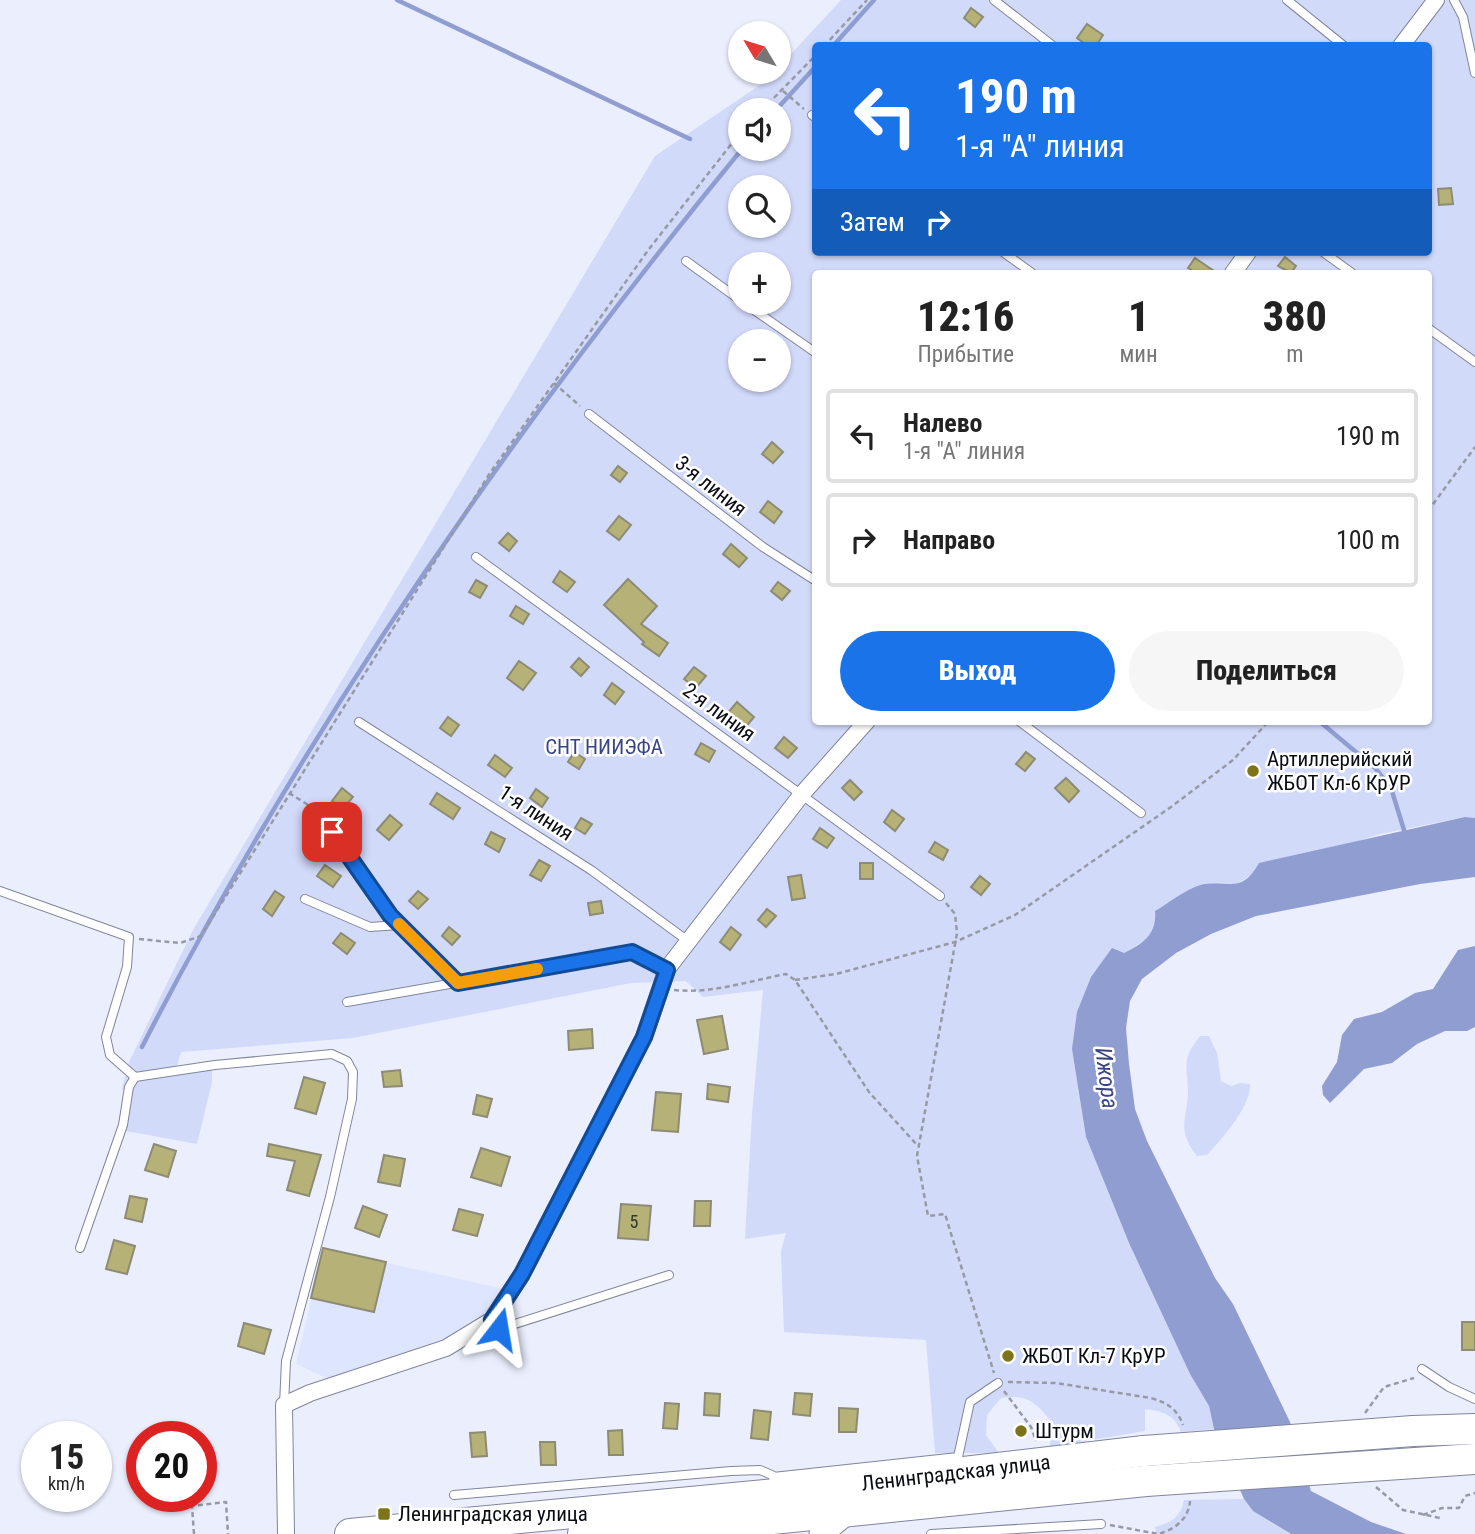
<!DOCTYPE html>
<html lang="ru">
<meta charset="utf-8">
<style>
:root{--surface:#fff;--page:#f6f6f6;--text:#222;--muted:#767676;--line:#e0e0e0;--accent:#1a73e8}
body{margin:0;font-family:"Roboto Condensed",sans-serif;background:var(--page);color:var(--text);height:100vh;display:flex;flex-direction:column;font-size:26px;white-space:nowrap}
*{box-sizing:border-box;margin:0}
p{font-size:23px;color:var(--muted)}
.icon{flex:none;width:38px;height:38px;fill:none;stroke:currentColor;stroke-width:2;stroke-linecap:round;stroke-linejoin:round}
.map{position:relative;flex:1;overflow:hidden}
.drawer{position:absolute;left:812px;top:270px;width:620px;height:455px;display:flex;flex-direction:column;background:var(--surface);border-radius:7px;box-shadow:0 2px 5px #0004}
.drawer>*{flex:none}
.banner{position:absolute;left:812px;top:42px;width:620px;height:214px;border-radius:7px;box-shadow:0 2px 5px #0004;background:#1a73e8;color:#fff;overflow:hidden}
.needle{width:46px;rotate:308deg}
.fabs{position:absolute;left:728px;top:21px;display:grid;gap:14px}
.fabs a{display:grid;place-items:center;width:63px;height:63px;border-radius:50%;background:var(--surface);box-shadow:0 2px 5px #0004;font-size:35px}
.speed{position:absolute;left:21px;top:1421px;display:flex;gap:14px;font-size:35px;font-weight:700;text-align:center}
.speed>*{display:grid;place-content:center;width:91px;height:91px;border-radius:50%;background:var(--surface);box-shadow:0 2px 5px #0004;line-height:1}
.speed small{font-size:18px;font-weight:400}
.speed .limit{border:10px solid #d22;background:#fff;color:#111}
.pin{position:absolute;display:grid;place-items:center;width:60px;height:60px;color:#fff;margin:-30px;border-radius:14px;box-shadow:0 4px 10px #0006}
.me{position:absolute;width:77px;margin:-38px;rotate:14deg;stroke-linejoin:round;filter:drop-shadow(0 0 5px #0008)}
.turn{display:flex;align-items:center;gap:24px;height:147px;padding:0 28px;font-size:32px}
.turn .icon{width:91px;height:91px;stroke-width:2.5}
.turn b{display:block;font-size:49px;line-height:60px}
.then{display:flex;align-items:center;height:66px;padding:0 28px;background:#0003;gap:14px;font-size:26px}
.eta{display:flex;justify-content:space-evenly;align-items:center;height:119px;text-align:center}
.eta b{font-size:42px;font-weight:800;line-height:49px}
.primary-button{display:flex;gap:14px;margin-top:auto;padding:14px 28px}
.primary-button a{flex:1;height:80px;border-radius:42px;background:var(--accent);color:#fff;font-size:28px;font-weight:800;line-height:80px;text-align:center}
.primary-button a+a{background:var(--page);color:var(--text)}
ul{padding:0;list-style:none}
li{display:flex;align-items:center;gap:21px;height:94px;margin:0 14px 10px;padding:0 14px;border:4px solid var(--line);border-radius:7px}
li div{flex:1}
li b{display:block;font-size:26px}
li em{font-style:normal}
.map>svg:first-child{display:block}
.built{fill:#dee5fe}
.green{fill:#d2dafa;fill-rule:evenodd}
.water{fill:#909dd1}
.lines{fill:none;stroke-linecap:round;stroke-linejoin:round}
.stream{stroke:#909dd1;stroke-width:4.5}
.building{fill:#b6b277;stroke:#8d8b74;stroke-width:2}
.lane-casing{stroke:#80859b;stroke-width:10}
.street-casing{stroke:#80859b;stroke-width:18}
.secondary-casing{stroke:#80859b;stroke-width:25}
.highway-casing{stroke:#80859b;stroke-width:32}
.path{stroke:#969aa6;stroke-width:2.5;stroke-dasharray:5 3.5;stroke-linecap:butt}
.lane{stroke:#fff;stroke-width:8}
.street{stroke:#fff;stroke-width:16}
.secondary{stroke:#fff;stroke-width:23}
.highway{stroke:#fff;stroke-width:30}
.highway-bridge-casing{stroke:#80859b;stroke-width:32;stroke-linecap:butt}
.highway-bridge{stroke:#fff;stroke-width:30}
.route-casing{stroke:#114b97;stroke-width:18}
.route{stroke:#1a73e8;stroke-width:12}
.slow{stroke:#f59e0b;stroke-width:12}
.poi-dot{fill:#7c7416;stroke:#fff;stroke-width:2.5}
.labels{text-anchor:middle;stroke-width:5;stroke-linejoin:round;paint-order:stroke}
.number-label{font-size:18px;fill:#35362d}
.street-label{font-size:21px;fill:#0a0c14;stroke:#fff}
.park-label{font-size:21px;fill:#3a4586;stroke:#fff}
.poi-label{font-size:21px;fill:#0a0c14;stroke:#fff;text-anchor:start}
.water-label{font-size:23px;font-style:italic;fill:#3a4485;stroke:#fff}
</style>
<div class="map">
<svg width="1475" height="1534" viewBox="0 0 1475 1534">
<rect width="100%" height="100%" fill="#eaeefd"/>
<path class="built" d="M 324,1249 L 504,1289 L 482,1320 L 469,1330 L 329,1379 L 296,1364 Z"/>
<g class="green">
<path d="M 841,0 L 1475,0 L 1475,818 L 1465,817 L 1380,834 L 1253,874 L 1238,883 L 1224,886 L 1204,884 L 1155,911 L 1156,926 L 1148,938 L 1124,953 L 1072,1049 L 1086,1137 L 1129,1243 L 1190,1374 L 1209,1406 L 1214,1429 L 1181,1432 C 1174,1414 1162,1411 1145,1409 L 1145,1431 L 1050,1447 L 1051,1421 C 1034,1401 1027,1394 1001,1398 L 987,1415 L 986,1435 L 999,1453 L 935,1453 L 926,1340 L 784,1332 L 781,1251 L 786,1233 L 745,1239 L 752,1115 L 763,990 L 703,997 L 686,981 L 631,983 L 353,1038 L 181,1052 L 175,1073 L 212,1070 L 212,1082 L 197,1144 L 126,1131 L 131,1096 L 122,1089 L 129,1062 L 194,928 L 655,156 L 779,72 L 779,67 ZM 816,46 L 1428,46 L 1428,252 L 816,252 ZM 740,110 L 779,110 L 779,149 L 740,149 ZM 740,187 L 779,187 L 779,226 L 740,226 ZM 740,264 L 779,264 L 779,303 L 740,303 ZM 816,273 L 1428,273 L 1428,721 L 816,721 ZM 740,341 L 779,341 L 779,380 L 740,380 Z"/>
<path d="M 1200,1036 L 1209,1036 L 1217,1053 L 1221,1081 L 1231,1086 L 1240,1083 L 1250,1084 C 1252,1105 1221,1140 1207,1155 L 1197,1156 C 1176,1129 1187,1120 1188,1093 C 1188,1065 1180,1062 1200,1036 Z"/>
<path d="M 1244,1499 L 1253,1511 L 1290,1534 L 1156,1534 L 1155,1527 C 1171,1523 1181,1517 1184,1500 Z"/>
</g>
<g class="water">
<path d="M 1465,817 L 1475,818 L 1475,877 L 1420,884 L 1256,916 L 1211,934 L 1176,953 L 1142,979 L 1130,1001 L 1126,1028 L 1129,1064 L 1135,1109 L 1147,1141 L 1215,1278 L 1233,1304 L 1290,1422 L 1311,1491 L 1371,1522 L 1406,1534 L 1291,1534 L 1253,1511 L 1244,1499 L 1214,1429 L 1209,1406 L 1190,1374 L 1129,1243 L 1086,1137 L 1072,1049 L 1077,1012 L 1091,977 L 1112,948 L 1124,953 C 1144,943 1157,934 1155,911 C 1169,903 1190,886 1205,884 C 1231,881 1242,893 1259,863 Z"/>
<path d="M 1475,946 L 1475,1027 L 1467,1031 L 1445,1031 L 1417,1044 L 1392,1063 L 1364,1069 L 1330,1103 L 1323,1095 L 1322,1086 L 1337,1062 L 1342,1035 L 1354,1019 L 1382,1012 L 1415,993 L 1433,989 L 1458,950 Z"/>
</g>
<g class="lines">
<g class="stream">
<path d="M 397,0 L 690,139"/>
<path d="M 833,46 L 874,0"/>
<path d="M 776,110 L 816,66"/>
<path d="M 1319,721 L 1375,768 L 1391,788 L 1404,830"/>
<path d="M 142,1047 C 306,727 514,427 742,149"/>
</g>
</g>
<g class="building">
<path d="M 971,8 L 983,17 L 975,27 L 964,18 Z"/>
<path d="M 1087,24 L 1103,35 L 1096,46 L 1088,46 L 1077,38 Z"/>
<path d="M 1451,188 L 1453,204 L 1439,205 L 1438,189 Z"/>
<path d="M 1285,257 L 1296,266 L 1291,273 L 1278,266 Z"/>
<path d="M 1195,258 L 1217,273 L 1196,273 L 1188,268 Z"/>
<path d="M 772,442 L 783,452 L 773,463 L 762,454 Z"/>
<path d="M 618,466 L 627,473 L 620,482 L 611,475 Z"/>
<path d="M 768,501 L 782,512 L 774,523 L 760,512 Z"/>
<path d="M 619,516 L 631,525 L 619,540 L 607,531 Z"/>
<path d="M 508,533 L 517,541 L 509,551 L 499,543 Z"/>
<path d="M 731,544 L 747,558 L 739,567 L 723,554 Z"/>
<path d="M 560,571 L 575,582 L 567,592 L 553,582 Z"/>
<path d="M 628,579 L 657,606 L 641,624 L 668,643 L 659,656 L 642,644 L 644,642 L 604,605 Z"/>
<path d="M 476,580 L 487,586 L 480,598 L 469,592 Z"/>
<path d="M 778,582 L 790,591 L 782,600 L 771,591 Z"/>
<path d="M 516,606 L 529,614 L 523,624 L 510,616 Z"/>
<path d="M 579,658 L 589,667 L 581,676 L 571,667 Z"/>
<path d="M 519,661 L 536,673 L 523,690 L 507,678 Z"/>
<path d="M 694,667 L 706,676 L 696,688 L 684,679 Z"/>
<path d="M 612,683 L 624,692 L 615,704 L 604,695 Z"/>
<path d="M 737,702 L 754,717 L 744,729 L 726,715 Z"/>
<path d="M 448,717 L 459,725 L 451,736 L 440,728 Z"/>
<path d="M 784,737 L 797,748 L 788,758 L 775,748 Z"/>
<path d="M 701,743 L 715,751 L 709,762 L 695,754 Z"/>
<path d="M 574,752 L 585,759 L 579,769 L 568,762 Z"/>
<path d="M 1026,752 L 1035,759 L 1025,771 L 1016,764 Z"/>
<path d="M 495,755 L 512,768 L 505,777 L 488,765 Z"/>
<path d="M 1066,778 L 1079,791 L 1069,802 L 1055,788 Z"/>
<path d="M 850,780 L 862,792 L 854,800 L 842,788 Z"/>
<path d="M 342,788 L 353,797 L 343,809 L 332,801 Z"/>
<path d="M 536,789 L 548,798 L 542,807 L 530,798 Z"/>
<path d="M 437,793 L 460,808 L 453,819 L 430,804 Z"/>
<path d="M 892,810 L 904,819 L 895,831 L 884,822 Z"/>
<path d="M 390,815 L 402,825 L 389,840 L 377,830 Z"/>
<path d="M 581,818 L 592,824 L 585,834 L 575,828 Z"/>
<path d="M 820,828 L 834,838 L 827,848 L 813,839 Z"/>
<path d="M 491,832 L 505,839 L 499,852 L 485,844 Z"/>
<path d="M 935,842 L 948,850 L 943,860 L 929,852 Z"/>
<path d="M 539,860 L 550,866 L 541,881 L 530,875 Z"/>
<rect x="860" y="863" width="13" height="16"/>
<path d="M 325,865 L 341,876 L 333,887 L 317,876 Z"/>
<path d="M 801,875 L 805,898 L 792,900 L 788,877 Z"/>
<path d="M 980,876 L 990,884 L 981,895 L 971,887 Z"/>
<path d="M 275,891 L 284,897 L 272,916 L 263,909 Z"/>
<path d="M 418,891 L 428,899 L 418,909 L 409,901 Z"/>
<path d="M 601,901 L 603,913 L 590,915 L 588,903 Z"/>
<path d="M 767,909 L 776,916 L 766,927 L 758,920 Z"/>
<path d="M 449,927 L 460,936 L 452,945 L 442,936 Z"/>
<path d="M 731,927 L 741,935 L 730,950 L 720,942 Z"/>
<path d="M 341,933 L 355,943 L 347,954 L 333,943 Z"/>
<path d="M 722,1016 L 728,1049 L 704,1054 L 697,1020 Z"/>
<path d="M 592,1029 L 593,1048 L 569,1050 L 568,1031 Z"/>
<path d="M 400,1070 L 402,1086 L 384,1087 L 382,1072 Z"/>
<path d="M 304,1077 L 325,1083 L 316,1114 L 295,1108 Z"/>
<path d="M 708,1084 L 730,1087 L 728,1102 L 707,1099 Z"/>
<path d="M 656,1092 L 681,1094 L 678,1132 L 652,1130 Z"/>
<path d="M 477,1095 L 492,1099 L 487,1117 L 473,1114 Z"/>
<path d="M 154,1144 L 176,1151 L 168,1177 L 145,1170 Z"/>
<path d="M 269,1144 L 321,1155 L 309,1196 L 287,1190 L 295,1161 L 267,1156 Z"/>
<path d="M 481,1148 L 510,1157 L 501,1186 L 471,1177 Z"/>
<path d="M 384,1155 L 405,1159 L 400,1186 L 378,1182 Z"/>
<path d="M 130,1196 L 147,1199 L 142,1222 L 125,1218 Z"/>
<path d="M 695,1201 L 711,1201 L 710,1226 L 694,1226 Z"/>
<path d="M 621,1204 L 651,1206 L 648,1240 L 618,1238 Z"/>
<path d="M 363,1206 L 387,1215 L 379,1237 L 355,1228 Z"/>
<path d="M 459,1209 L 483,1215 L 477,1236 L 453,1230 Z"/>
<path d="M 114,1240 L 135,1246 L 127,1274 L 106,1269 Z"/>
<path d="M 323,1248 L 386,1262 L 374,1312 L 311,1298 Z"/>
<rect x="1462" y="1322" width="13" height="28"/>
<path d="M 244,1323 L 271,1330 L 264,1354 L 238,1346 Z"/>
<path d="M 705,1393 L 720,1394 L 719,1416 L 704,1415 Z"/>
<path d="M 795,1393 L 812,1394 L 810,1416 L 793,1414 Z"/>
<path d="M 665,1403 L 679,1404 L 677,1429 L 663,1428 Z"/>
<path d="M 839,1408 L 858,1409 L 856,1432 L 839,1432 Z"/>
<path d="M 754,1410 L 771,1412 L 768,1440 L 751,1438 Z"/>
<path d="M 622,1430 L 623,1455 L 609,1455 L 608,1431 Z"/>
<path d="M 485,1432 L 487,1456 L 472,1457 L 470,1433 Z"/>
<path d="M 540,1442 L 555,1442 L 556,1465 L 541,1465 Z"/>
</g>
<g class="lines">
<g class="lane-casing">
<g id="lane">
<path d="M 994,0 L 1053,46"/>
<path d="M 1287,0 L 1344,46"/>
<path d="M 1454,0 L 1463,17 L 1475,73"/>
<path d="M 812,115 L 816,118"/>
<path d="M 1003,252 L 1032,273"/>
<path d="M 1323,252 L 1352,273"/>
<path d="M 686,261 L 740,300"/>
<path d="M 744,303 L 816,353"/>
<path d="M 1428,328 L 1475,362"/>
<path d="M 589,414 L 763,547 L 816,581"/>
<path d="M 476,557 L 940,896"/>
<path d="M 1019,721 L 1141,813"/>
<path d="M 359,722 L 591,870 L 688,941"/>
<path d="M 318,811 L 390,915 L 459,983"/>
<path d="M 0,891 L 129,937 L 127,967 L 106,1037 L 110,1055 L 135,1077"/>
<path d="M 305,899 L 370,927 L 400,925"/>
<path d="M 347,1002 L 632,952 L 667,969"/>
<path d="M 80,1248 L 123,1125 L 129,1087 L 135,1077 L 215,1065 L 332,1054 L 347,1061 L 353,1072 L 352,1099 L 330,1197 L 286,1361 L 284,1405"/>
<path d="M 492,1320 L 499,1329 L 669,1275"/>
<path d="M 1422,1369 L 1449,1387 L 1475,1399"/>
<path d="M 773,1477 L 958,1457 L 970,1402 L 998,1383"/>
<path d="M 454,1495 L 731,1471 L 760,1470 L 772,1475"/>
<path d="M 931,1534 L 1101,1524"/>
</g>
</g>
<g class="street-casing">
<g id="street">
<path d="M 1401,46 L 1436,0"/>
<path d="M 1233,273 L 1248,252"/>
<path d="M 286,1534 L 284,1405 L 310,1393 L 446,1348 L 492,1320 L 522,1274 L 644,1037 L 667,969 L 802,794 L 867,721"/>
</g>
</g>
<g class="secondary-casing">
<path id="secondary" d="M 821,1534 L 849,1511"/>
</g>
<g class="highway-casing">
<g id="highway">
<path d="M 1413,1431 L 1475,1429"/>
<path d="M 1415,1463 L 1475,1459"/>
<path id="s1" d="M 350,1534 L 775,1494 L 1144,1451"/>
<path d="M 583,1534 L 714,1525 L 1146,1481"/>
</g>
</g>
<g class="path">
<path d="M 824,46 L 867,0"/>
<path d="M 783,91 L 804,109"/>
<path d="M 762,110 L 816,55"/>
<path d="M 554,383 L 580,406"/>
<path d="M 1428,511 L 1475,447"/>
<path d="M 289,793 L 310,806"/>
<path d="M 946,903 L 955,914 L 957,933 L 917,1156 L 928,1216 L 945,1214 L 994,1373"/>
<path d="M 139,939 L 180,943 L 201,936 L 490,473 L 649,249 L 740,133"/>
<path d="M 795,980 L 836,974 L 955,942 L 1015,915 L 1171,807 L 1233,760 L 1269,721"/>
<path d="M 674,990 C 712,994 749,981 786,974 L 795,980 L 869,1092 L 918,1146"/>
<path d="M 1008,1382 L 1056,1383 L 1151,1398 C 1168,1403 1177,1409 1183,1425"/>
<path d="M 1004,1391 L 1031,1427 L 1036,1441"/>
<path d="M 1365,1413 L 1384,1387 L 1414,1378"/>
<path d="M 1376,1487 L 1403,1510 L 1440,1518"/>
<path d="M 1423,1515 L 1442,1508 L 1459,1508 L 1465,1496 L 1475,1493"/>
<path d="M 1110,1525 L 1158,1534 C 1174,1530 1189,1519 1190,1501"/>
<path d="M 194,1534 L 192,1506 L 226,1502 L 228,1534"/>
</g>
<use href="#lane" class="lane"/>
<use href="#street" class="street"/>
<use href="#secondary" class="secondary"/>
<use href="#highway" class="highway"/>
<g class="highway-bridge-casing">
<g id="highway-bridge">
<path d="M 1144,1451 L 1413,1431"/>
<path d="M 1146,1481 L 1415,1463"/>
</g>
</g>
<use href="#highway-bridge" class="highway-bridge"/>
</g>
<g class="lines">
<g class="route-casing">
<path id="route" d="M 332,832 L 390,915 L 458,983 L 632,952 L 667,970 L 644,1037 L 522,1274 L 492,1320 L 499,1329"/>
</g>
<use href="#route" class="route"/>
<path class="slow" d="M 399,924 L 458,983 L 537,969"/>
</g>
<g class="poi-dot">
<circle cx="1253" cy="771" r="7"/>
<circle cx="1008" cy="1356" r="7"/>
<circle cx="1021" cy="1431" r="7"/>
<rect x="377" y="1507" width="14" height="14" rx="3.5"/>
</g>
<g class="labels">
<g class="number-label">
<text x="634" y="1228">5</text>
</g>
<g class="street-label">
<text transform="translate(711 486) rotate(38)" y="7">3-я линия</text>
<text transform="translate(719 712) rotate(36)" y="7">2-я линия</text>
<text transform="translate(536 813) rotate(33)" y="7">1-я линия</text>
<text dy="7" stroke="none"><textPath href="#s1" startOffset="609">Ленинградская улица</textPath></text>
</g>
<g class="park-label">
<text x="604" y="754">СНТ НИИЭФА</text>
</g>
<g class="poi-label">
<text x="1267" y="766">Артиллерийский<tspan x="1267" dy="24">ЖБОТ Кл-6 КрУР</tspan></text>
<text x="1022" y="1363">ЖБОТ Кл-7 КрУР</text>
<text x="1035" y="1438">Штурм</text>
<text x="398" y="1521">Ленинградская улица</text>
</g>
<g class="water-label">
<text transform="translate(1107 1078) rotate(83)" y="8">Ижора</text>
</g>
</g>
</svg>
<div class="fabs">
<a><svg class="needle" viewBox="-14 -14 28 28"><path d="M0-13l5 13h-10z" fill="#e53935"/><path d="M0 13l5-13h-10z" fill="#767676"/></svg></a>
<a><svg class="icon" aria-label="sound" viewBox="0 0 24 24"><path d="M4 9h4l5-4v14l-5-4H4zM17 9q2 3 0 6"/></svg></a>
<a><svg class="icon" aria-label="search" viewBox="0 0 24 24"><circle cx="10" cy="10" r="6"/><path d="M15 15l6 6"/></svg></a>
<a>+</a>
<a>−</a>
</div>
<div class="speed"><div>15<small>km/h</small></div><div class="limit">20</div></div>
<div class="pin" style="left:332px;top:832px;background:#d93025"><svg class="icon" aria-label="arrive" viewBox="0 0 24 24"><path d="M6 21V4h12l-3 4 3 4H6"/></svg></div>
<svg class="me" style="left:499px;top:1329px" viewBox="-20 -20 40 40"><path d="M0-17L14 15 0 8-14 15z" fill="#1a73e8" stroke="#fff" stroke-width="4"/></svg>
<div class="banner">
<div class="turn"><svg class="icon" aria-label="left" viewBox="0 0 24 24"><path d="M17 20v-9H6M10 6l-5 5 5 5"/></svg><div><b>190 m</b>1-я &quot;А&quot; линия</div></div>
<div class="then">Затем<svg class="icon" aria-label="right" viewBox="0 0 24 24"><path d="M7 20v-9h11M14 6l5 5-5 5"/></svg></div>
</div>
<section class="drawer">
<div class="eta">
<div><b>12:16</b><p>Прибытие</p></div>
<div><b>1</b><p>мин</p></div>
<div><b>380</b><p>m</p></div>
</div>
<ul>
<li><svg class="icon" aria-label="left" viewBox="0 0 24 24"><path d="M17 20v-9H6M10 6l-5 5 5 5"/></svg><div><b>Налево</b><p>1-я &quot;А&quot; линия</p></div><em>190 m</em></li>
<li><svg class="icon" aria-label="right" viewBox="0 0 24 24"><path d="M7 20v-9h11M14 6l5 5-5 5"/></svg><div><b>Направо</b></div><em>100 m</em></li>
</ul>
<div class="primary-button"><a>Выход</a><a>Поделиться</a></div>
</section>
</div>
